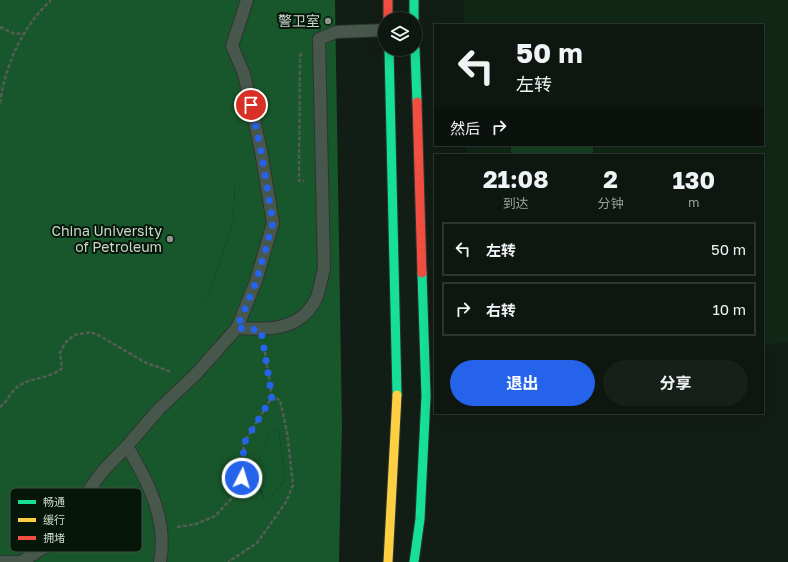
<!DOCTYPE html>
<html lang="zh">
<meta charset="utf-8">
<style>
:root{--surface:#0e1610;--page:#171f19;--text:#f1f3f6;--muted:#9b9f9f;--line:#2e3530;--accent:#2563eb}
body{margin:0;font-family:"Golos Text","Noto Sans SC",sans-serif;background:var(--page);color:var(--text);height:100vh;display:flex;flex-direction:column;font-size:15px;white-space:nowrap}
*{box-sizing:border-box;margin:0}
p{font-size:13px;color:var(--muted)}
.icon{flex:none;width:22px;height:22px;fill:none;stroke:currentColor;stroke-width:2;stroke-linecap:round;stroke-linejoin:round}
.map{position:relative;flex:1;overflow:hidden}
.panel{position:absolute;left:434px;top:154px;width:330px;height:260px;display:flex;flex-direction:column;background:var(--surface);border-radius:0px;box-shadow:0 4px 16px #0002,0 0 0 1px var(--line)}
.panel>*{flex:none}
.banner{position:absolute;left:434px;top:24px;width:330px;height:122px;border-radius:0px;box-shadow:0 4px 16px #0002,0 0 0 1px var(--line);background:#0e1610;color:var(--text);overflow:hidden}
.tools{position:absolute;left:378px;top:12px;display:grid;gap:8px}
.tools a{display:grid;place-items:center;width:44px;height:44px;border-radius:50%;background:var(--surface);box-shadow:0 4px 16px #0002,0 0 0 1px var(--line);font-size:20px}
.pin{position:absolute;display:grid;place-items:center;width:34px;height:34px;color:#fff;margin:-17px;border:2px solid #fff;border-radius:50%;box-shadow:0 1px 4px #0007}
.me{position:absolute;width:44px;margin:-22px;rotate:5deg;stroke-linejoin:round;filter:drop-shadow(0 0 3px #0008)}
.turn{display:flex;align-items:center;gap:14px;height:84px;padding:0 16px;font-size:18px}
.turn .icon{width:52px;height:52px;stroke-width:2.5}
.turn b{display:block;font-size:28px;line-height:34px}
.then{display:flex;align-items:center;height:38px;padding:0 16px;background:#0003;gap:8px;font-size:15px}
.eta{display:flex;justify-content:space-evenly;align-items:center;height:68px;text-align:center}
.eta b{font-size:24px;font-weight:700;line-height:28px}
.action{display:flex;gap:8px;margin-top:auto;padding:8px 16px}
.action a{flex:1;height:46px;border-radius:24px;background:var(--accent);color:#fff;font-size:16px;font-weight:700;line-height:46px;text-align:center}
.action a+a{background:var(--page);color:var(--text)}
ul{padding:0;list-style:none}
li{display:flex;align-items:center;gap:12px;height:54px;margin:0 8px 6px;padding:0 8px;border:2px solid var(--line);border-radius:0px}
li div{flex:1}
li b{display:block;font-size:15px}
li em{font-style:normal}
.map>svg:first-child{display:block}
.built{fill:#112817}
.green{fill:#164323}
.forest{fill:#18562b;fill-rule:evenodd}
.water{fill:#16572b}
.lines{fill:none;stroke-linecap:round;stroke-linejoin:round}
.stream{stroke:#16572b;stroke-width:7}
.lane-casing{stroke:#2d3630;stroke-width:14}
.fast-casing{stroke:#2d3630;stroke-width:11}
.slow-casing{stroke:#2d3630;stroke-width:11}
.jam-casing{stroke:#2d3630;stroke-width:11}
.path{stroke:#535e55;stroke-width:2.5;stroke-dasharray:4 2;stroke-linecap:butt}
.lane{stroke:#48574b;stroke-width:12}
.fast{stroke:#16e098;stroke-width:9}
.slow{stroke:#ffcf43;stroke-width:9}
.jam{stroke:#f24e42;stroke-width:9}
.route{stroke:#2563eb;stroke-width:7;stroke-dasharray:0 12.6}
.poi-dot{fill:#8b968d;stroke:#06170a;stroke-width:1.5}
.labels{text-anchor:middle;stroke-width:4;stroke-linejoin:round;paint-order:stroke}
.poi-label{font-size:14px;fill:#ccd7cd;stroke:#06170a;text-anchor:end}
.key{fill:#06170a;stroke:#415144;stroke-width:1}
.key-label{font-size:11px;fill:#ccd7cd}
</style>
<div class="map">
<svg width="788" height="562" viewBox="0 0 788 562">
<rect width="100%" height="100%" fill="#121d15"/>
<path class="built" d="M 464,0 L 788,0 L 788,342 L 763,346 L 763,155 L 467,155 L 466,145 L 763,145 L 763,25 L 464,25 Z"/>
<rect class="green" x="511" y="145" width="82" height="10"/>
<path class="forest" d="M 0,0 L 335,0 L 342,426 L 339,562 L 0,562 ZM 235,185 L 248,197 L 248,229 L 202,306 L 208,295 L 233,225 ZM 270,430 L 279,431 L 285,480 L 266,502 C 250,476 260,457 270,430 Z"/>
<g class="water">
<path d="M 241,183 L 248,197 L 250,263 L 242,281 L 227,305 L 212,314 L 203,315 L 202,306 L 208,295 L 233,225 L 235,185 Z"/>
<path d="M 270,430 L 279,431 L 285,480 L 266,502 C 251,472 259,459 270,430 Z"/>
</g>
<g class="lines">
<g class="stream">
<path d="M 77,0 L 80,3 L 83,19 L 103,28 L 119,24 L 157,42 L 218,51 L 232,46"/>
<path d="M 0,21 L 14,25 L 44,21 L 64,15 L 83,19"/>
<path d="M 0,378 L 15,371 L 40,362 L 73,359 L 101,351 L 119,333 L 152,325 L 173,315 L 189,314 L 202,311"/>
<path d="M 202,562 L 240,531 L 253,513 L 266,502"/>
</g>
<g class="lane-casing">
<g id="lane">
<path d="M 237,328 C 268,330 300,331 316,299 C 320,290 321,279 324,269 L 319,39 L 336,32 L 385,30"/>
<path d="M 1,562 L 21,562 L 51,543 L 102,472 L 127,446"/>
<path d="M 160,562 C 168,519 148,482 127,446 L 159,409 L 195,375 L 237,328 L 256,281 L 273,223 L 261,151 L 244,74 L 232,46 L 247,0"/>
</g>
</g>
<g class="fast-casing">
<g id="fast">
<path d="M 414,0 L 414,19"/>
<path d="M 389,49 L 397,395"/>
<path d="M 415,49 L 417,102"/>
<path d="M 414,562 L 420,519 L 426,396 L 422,273"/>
</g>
</g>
<g class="slow-casing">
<path id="slow" d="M 388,562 L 397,395"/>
</g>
<g class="jam-casing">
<g id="jam">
<path d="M 388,0 L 388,19"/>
<path d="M 417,102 L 422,273"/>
</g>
</g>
<g class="path">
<path d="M 0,27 L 15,34 L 25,33"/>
<path d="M 302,54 L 300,55 L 299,181 L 304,181"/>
<path d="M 0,103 C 5,65 23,26 51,0"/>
<path d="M 264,346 L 272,397"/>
<path d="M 0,407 C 7,402 10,393 16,388 C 30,376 49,380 62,368 L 60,353 L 65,343 L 74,335 L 91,332 L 100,336 L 146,363 L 172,372"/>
<path d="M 177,527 L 196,524 L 215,516 L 232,498 L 242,478 L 244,443 L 272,397 L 280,400 L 287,432 L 293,485 L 286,502 L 257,543 L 228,562"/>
</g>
<use href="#lane" class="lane"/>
<use href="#fast" class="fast"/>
<use href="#slow" class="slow"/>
<use href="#jam" class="jam"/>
</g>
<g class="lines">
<path class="route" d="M 242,478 L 244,443 L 272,397 L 261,330 L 237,328 L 256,282 L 273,223 L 261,151 L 251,105"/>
</g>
<g class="poi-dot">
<circle cx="328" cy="21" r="4"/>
<circle cx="170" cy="239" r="4"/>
</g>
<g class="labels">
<g class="poi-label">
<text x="320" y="26">警卫室</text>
<text x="162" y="236">China University<tspan x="162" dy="16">of Petroleum</tspan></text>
</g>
</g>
<rect x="10" y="488" width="132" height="64" rx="6" class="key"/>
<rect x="18" y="500" width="18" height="4" fill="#16e098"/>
<rect x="18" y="518" width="18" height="4" fill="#ffcf43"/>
<rect x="18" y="536" width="18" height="4" fill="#f24e42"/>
<g class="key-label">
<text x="43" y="506">畅通</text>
<text x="43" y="524">缓行</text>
<text x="43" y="542">拥堵</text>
</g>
</svg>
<div class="tools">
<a><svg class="icon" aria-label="layers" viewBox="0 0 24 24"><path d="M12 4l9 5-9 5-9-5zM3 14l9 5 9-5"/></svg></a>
</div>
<div class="pin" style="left:251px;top:105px;background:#d93025"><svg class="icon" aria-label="arrive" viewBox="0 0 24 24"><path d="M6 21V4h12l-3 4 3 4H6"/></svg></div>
<svg class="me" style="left:242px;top:478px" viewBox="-20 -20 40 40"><circle r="17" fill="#2563eb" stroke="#fff" stroke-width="3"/><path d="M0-11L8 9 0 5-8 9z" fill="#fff"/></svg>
<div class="banner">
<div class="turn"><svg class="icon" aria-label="left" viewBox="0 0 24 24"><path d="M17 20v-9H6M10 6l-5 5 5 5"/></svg><div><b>50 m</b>左转</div></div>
<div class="then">然后<svg class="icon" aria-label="right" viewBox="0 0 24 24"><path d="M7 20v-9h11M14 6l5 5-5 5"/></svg></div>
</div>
<section class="panel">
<div class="eta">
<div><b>21:08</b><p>到达</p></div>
<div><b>2</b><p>分钟</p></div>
<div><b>130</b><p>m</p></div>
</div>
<ul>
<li><svg class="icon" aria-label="left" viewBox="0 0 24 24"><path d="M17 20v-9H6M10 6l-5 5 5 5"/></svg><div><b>左转</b></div><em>50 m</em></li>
<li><svg class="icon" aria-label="right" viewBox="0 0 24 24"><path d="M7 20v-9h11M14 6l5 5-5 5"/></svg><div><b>右转</b></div><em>10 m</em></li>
</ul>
<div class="action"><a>退出</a><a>分享</a></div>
</section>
</div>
